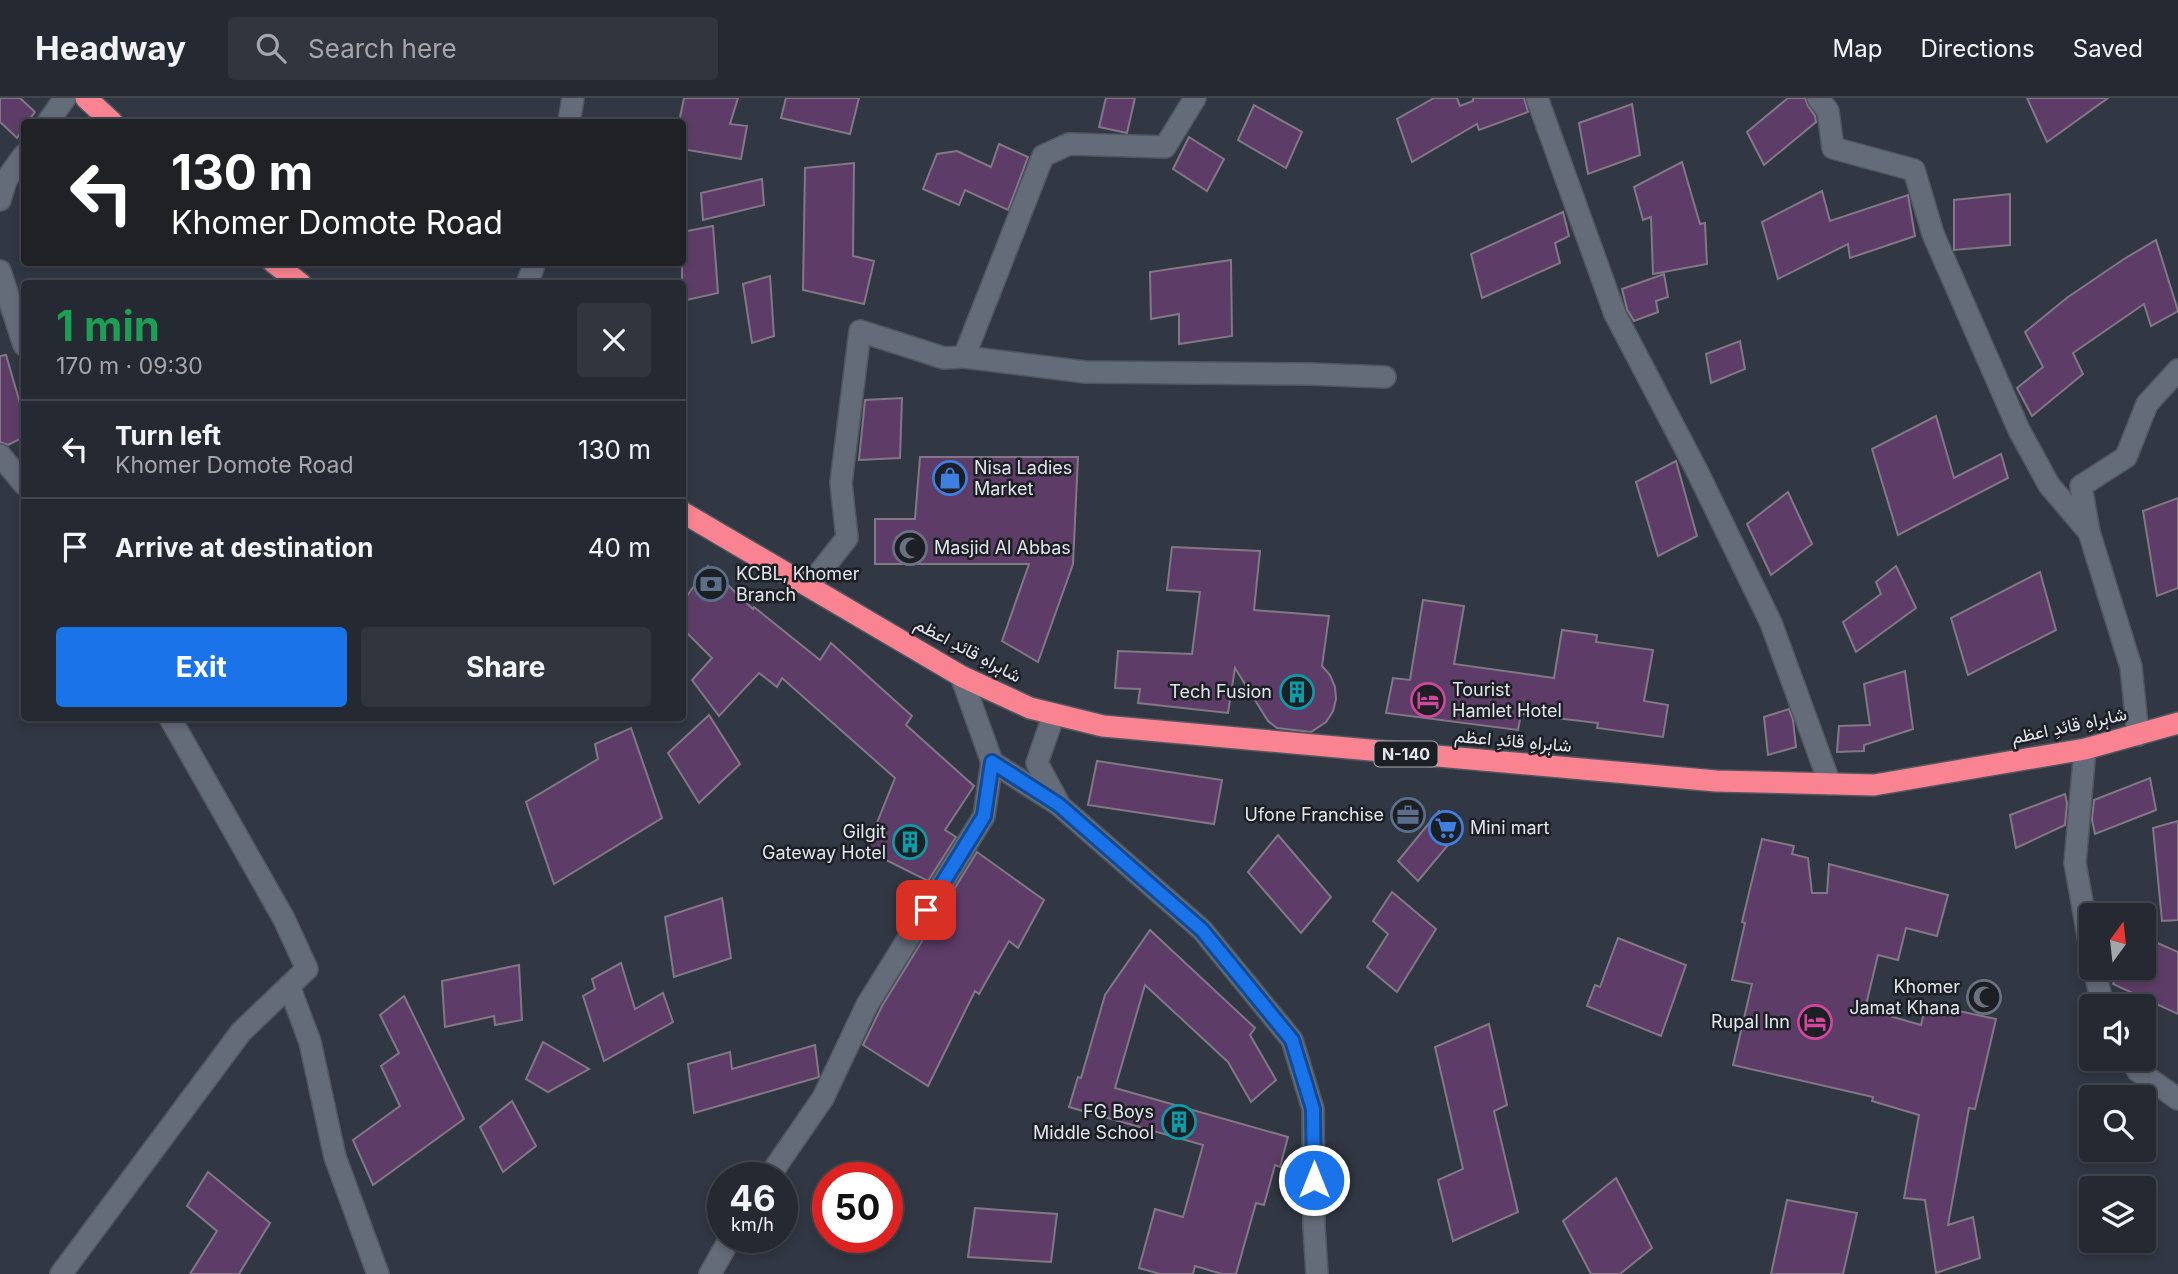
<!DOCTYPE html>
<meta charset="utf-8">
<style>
:root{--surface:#252a32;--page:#31363e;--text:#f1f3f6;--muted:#a3a7ac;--line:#42464d;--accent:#1a73e8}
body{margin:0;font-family:Inter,Vazirmatn,sans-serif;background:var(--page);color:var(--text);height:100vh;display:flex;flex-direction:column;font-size:26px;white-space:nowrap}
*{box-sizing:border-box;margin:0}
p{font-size:23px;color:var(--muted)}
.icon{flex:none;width:38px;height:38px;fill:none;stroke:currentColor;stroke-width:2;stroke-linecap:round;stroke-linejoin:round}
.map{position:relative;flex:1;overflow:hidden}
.details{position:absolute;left:21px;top:182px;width:665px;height:441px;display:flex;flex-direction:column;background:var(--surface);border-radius:7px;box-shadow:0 4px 10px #0003,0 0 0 2px var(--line)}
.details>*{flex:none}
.guide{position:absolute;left:21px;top:21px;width:665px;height:147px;border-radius:7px;box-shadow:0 4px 10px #0003,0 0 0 2px var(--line);background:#202124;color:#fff;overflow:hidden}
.needle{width:46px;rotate:15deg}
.fabs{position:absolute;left:2079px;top:805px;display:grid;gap:14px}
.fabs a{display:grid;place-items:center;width:77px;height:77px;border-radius:7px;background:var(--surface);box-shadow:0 4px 10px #0003,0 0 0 2px var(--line);font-size:35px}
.speed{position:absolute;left:707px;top:1064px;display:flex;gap:14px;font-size:35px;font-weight:700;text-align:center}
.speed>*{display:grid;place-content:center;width:91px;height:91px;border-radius:50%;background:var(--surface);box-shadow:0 4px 10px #0003,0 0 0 2px var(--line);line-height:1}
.speed small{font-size:18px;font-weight:400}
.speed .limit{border:10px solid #d22;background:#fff;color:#111}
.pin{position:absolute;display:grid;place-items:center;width:60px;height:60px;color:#fff;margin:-30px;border-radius:14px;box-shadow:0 4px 10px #0006}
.me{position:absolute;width:77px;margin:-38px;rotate:0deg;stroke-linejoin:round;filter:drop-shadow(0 0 5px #0008)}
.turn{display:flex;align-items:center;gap:24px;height:147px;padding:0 35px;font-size:32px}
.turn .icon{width:91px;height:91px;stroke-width:2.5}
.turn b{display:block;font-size:49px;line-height:60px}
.round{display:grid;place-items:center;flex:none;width:74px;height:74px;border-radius:7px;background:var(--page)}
.head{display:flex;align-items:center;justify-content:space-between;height:119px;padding:0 35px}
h1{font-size:42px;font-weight:700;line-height:52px;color:#1e9e55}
.cta{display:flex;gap:14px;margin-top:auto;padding:14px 35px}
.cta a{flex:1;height:80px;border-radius:7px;background:var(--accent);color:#fff;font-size:28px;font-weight:700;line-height:80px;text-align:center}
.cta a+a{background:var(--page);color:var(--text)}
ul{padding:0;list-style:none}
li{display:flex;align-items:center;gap:21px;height:98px;padding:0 35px;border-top:2px solid var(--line)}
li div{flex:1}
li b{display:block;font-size:26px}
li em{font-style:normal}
header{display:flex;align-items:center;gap:42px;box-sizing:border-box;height:98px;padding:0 35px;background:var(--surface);border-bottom:2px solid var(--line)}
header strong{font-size:33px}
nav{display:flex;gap:38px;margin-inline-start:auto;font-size:24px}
.search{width:490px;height:63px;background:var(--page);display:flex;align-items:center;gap:18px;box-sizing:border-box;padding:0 24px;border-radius:7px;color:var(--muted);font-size:26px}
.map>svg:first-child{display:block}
.building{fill:#5d3d67;stroke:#827885;stroke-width:2}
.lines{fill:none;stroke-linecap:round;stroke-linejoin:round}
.street-casing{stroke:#515760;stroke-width:24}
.secondary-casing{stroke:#515760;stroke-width:24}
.highway-casing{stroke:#515760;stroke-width:24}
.street{stroke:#646c79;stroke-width:21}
.secondary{stroke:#646c79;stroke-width:21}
.highway{stroke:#f98390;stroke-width:21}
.route-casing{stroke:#114b97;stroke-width:18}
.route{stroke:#1a73e8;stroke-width:12}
.labels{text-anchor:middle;stroke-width:5;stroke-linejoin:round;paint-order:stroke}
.shield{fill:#1c1f24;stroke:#a7abb1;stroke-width:2}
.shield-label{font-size:16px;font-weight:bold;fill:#e2e7ee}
.poi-label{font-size:18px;fill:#e2e7ee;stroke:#1c1f24;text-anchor:end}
.street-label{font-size:18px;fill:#e2e7ee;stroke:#1c1f24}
</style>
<header>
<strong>Headway</strong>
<div class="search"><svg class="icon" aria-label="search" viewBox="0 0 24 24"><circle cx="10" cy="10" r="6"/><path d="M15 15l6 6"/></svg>Search here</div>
<nav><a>Map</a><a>Directions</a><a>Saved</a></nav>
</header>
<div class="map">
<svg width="2178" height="1176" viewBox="0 0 2178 1176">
<rect width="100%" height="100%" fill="#313843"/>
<g class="building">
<path d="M 0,0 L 20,0 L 35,14 L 27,24 L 24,24 L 24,29 L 17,40 L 0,24 Z"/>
<path d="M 684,0 L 738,0 L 730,26 L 747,28 L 741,61 L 682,51 L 682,24 L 679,24 Z"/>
<path d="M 786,0 L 859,0 L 850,36 L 781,20 Z"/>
<path d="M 1106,0 L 1135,0 L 1127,35 L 1099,29 Z"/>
<path d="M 1434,0 L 1457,0 L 1460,8 L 1473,3 L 1473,0 L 1524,0 L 1528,14 L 1479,32 L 1477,26 L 1412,64 L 1397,21 Z"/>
<path d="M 1788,0 L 1805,0 L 1808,8 L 1815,18 L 1816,24 L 1764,67 L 1747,34 Z"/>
<path d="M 2027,0 L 2108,0 L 2047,44 Z"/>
<path d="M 1632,6 L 1640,57 L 1588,76 L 1579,25 Z"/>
<path d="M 1254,7 L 1302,34 L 1286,70 L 1238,42 Z"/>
<path d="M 1189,39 L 1224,61 L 1207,93 L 1173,71 Z"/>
<path d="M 999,46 L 1028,59 L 1008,112 L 965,92 L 959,107 L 923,91 L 937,56 L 957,53 L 991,69 Z"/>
<path d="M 1682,64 L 1700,126 L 1705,125 L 1707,166 L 1653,176 L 1651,119 L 1643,122 L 1634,89 Z"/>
<path d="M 854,65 L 853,158 L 874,163 L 864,206 L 803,192 L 805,70 Z"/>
<path d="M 762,81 L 764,107 L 703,122 L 701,95 Z"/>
<path d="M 1822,93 L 1830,123 L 1908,97 L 1915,138 L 1850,160 L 1848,146 L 1778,181 L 1762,124 Z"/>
<path d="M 2010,96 L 2010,147 L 1954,152 L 1954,102 Z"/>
<path d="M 1563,114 L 1569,138 L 1555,145 L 1560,165 L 1482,200 L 1471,156 Z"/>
<path d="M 713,128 L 718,195 L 682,203 L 682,134 Z"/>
<path d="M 2156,142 L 2178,213 L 2151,228 L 2144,206 L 2073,255 L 2083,276 L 2032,318 L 2017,290 L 2043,269 L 2025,234 L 2068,199 L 2124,161 Z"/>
<path d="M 1231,162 L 1232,238 L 1179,246 L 1179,216 L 1151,221 L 1150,174 Z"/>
<path d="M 1664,176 L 1668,199 L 1656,203 L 1658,214 L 1634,223 L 1627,211 L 1622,191 Z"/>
<path d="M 770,178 L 774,238 L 752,245 L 743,186 Z"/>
<path d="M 1740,243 L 1745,271 L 1711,285 L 1706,256 Z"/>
<path d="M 6,257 L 24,319 L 24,339 L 8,347 L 0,344 L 0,258 Z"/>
<path d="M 902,300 L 900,360 L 859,362 L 865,302 Z"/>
<path d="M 1936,318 L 1954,380 L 2001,356 L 2008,380 L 1898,437 L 1872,351 Z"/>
<path d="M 920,359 L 1078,359 L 1073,466 L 1038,564 L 1002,543 L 1029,466 L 875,466 L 875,421 L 915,421 Z"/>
<path d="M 1676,363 L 1697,438 L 1658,458 L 1636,384 Z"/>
<path d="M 1788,394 L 1812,446 L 1771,477 L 1747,426 Z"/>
<path d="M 2178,400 L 2178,490 L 2157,498 L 2143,413 Z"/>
<path d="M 1172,449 L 1260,453 L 1254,512 L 1329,518 L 1322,568 L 1330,577 L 1335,589 L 1336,601 L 1333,613 L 1326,624 L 1311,634 L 1277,630 L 1268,623 L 1235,570 L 1228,615 L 1138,605 L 1140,591 L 1115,590 L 1118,553 L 1192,556 L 1200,494 L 1167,492 Z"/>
<path d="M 708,468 L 753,511 L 754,509 L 820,562 L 831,545 L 912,618 L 906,627 L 974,688 L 945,732 L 956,739 L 928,783 L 866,752 L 895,680 L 782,580 L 777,589 L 759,575 L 719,618 L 692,582 L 712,560 L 682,530 L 682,505 Z"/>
<path d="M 1896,468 L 1916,510 L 1856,554 L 1843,524 L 1881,496 L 1876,484 Z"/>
<path d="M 2040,474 L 2056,532 L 1968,577 L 1951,520 Z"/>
<path d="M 1423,502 L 1464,508 L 1454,566 L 1554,580 L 1562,532 L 1597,537 L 1596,544 L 1653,552 L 1644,603 L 1668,607 L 1663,639 L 1597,630 L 1598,625 L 1521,616 L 1518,632 L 1386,615 L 1393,580 L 1410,582 Z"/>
<path d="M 1905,573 L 1913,631 L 1864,647 L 1864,653 L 1837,654 L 1839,628 L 1870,627 L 1864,586 Z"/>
<path d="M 1789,611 L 1793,622 L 1796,649 L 1768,657 L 1764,619 Z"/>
<path d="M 709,617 L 740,666 L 699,705 L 668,655 Z"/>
<path d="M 631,630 L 662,720 L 554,786 L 526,704 L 598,661 L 595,646 Z"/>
<path d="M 1097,663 L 1222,682 L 1214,726 L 1088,707 Z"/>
<path d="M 2150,680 L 2156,712 L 2095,736 L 2092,722 L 2094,702 Z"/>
<path d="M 2065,696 L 2067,705 L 2065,727 L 2016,750 L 2010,717 Z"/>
<path d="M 1439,713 L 1458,735 L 1418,783 L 1398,763 Z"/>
<path d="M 2178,723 L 2178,822 L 2162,823 L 2153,730 Z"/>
<path d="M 1278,737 L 1331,799 L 1301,835 L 1248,774 Z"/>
<path d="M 1762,741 L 1794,748 L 1792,756 L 1808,760 L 1812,795 L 1827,795 L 1829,766 L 1948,797 L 1937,838 L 1906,830 L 1898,862 L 1878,857 L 1865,911 L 1921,927 L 1926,906 L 1996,921 L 1975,1011 L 1969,1010 L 1948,1127 L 1973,1119 L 1980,1160 L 1936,1175 L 1925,1102 L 1904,1100 L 1919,1017 L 1872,1003 L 1873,999 L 1733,967 L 1752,886 L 1732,882 L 1745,825 L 1742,824 Z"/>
<path d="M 977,754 L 1044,802 L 1018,850 L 1009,843 L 979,896 L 975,893 L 928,988 L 863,947 L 882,908 Z"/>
<path d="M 1392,794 L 1436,831 L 1397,894 L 1367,869 L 1388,836 L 1373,823 Z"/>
<path d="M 722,800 L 731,860 L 674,879 L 665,819 Z"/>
<path d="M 1150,832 L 1255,930 L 1250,937 L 1276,982 L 1251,1004 L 1228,964 L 1145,887 L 1115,990 L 1288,1039 L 1280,1069 L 1275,1067 L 1264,1107 L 1256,1105 L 1236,1176 L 1222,1176 L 1195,1168 L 1193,1176 L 1160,1176 L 1139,1170 L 1155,1111 L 1183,1119 L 1203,1047 L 1069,1009 L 1078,979 L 1081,980 L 1105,897 Z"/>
<path d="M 2144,839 L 2178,854 L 2178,916 L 2113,886 L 2119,870 L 2144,870 Z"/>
<path d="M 1618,840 L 1686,867 L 1661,938 L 1587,908 L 1595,887 L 1600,889 Z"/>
<path d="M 621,865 L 635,911 L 663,895 L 673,924 L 604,963 L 583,898 L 595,891 L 592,881 Z"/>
<path d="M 519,867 L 522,922 L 495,927 L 494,918 L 445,929 L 442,883 Z"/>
<path d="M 404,898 L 464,1021 L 373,1087 L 353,1042 L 400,1008 L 381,968 L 399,955 L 380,917 Z"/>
<path d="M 1489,926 L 1507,1007 L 1494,1013 L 1518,1114 L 1453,1143 L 1438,1082 L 1463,1071 L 1435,949 Z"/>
<path d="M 543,944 L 589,971 L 548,994 L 526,981 Z"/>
<path d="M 815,947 L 819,979 L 694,1015 L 688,966 L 730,954 L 732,971 Z"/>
<path d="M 512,1003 L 536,1048 L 503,1074 L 480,1029 Z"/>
<path d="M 208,1074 L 270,1125 L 239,1176 L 190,1176 L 217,1133 L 187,1108 Z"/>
<path d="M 1616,1080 L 1652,1150 L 1620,1176 L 1591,1176 L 1563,1123 Z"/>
<path d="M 1787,1102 L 1857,1115 L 1843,1176 L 1771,1176 Z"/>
<path d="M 975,1110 L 1057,1116 L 1051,1164 L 968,1159 Z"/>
</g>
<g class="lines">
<g class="street-casing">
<g id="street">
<path d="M 1537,0 L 1615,216 L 1696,371 L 1771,525 L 1830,686"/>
<path d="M 1818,0 L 1828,13 L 1833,50 L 1914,72 L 1933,136 L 2019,332 L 2049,387 L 2089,434"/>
<path d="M 48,24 L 65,0"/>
<path d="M 569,24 L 573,0"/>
<path d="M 0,102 L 6,82 L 24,57"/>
<path d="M 0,173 L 24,247"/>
<path d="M 527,186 L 535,164"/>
<path d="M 964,259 L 1085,274 L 1310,276 L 1385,279"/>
<path d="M 0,357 L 24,386"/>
<path d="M 809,488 L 847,440 L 841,385 L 860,233 L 944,260 L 964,259 L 1043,58 L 1069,46 L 1165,49 L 1195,0"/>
<path d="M 2138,637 L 2131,569 L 2089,434 L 2081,388 L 2126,359 L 2147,306 L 2178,272"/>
<path d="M 2085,651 L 2075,765 L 2091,854"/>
<path d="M 2094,870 L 2103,908"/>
<path d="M 289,888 L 310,944 L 335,1059 L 378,1176"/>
<path d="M 2130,961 L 2138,973 L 2178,1001"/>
<path d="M 768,1080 L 823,1000 L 867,907 L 984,718 L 992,664"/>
<path d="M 61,1176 L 241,934 L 307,871 L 284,821 L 170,620"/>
<path d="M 710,1176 L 731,1139"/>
</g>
</g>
<g class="secondary-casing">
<g id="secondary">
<path d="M 961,578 L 992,664 L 1059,707 L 1202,832 L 1292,942 L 1313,1011 L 1314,1129 L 1317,1176"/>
<path d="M 1054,616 L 1037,665 L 1058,704"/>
</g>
</g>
<g class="highway-casing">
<g id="highway">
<path d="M 86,0 L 112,24"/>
<path d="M 273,164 L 301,186"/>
<path d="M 682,414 L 961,578 L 1030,610 L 1103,628 L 1716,683 L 1874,687 L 2085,651 L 2178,625"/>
</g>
</g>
<use href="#street" class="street"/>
<use href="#secondary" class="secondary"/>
<use href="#highway" class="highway"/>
</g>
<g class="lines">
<g class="route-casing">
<path id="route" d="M 926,812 L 984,718 L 992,664 L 1059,707 L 1202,832 L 1292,942 L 1313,1011 L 1314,1082"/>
</g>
<use href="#route" class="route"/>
</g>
<defs>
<g id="shop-ring" transform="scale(1.75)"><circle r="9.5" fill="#1c1f24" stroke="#3f7fe0" stroke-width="1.5"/><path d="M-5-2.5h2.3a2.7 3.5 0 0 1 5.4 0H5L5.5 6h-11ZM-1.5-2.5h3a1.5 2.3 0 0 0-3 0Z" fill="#3f7fe0"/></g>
<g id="mosque-ring" transform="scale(1.75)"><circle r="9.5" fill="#1c1f24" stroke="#6b7280" stroke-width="1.5"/><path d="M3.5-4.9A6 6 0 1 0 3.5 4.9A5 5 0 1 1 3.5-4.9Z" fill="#6b7280"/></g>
<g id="bank-ring" transform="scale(1.75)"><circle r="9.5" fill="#1c1f24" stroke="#5c6f8a" stroke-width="1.5"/><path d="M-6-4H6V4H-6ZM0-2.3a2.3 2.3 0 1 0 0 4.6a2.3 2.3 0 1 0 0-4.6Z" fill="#5c6f8a"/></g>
<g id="building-ring" transform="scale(1.75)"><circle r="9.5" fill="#1c1f24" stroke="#0f9aa8" stroke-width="1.5"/><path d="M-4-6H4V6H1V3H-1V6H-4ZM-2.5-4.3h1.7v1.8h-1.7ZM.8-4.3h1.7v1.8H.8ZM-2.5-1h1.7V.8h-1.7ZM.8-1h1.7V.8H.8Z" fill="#0f9aa8"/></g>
<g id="hotel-ring" transform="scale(1.75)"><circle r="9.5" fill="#1c1f24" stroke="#d1479c" stroke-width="1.5"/><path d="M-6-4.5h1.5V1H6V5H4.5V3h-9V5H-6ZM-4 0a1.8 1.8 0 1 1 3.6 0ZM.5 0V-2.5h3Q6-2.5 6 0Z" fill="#d1479c"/></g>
<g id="office-ring" transform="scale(1.75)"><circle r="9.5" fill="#1c1f24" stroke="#5c6f8a" stroke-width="1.5"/><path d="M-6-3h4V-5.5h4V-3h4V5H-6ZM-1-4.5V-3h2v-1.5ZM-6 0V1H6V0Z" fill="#5c6f8a"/></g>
<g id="supermarket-ring" transform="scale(1.75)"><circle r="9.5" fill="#1c1f24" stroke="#3f7fe0" stroke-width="1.5"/><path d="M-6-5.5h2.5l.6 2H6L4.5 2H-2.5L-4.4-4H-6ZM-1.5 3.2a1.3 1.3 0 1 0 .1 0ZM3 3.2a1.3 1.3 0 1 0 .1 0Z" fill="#3f7fe0"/></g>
</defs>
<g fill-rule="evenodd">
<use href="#shop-ring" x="950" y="380"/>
<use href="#mosque-ring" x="910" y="450"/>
<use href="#bank-ring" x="711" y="486"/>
<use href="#building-ring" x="1297" y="594"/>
<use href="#hotel-ring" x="1428" y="602"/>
<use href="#office-ring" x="1408" y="717"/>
<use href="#supermarket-ring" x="1446" y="730"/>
<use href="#building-ring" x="910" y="744"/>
<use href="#mosque-ring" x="1984" y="899"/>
<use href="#hotel-ring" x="1815" y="924"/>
<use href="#building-ring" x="1179" y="1024"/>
</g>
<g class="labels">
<rect class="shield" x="1374.5" y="643.5" width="63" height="25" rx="5"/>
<g class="shield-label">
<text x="1406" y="662">N-140</text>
</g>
<g class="poi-label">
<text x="974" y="376" text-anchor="start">Nisa Ladies<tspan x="974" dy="21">Market</tspan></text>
<text x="934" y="456" text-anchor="start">Masjid Al Abbas</text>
<text x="736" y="482" text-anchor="start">KCBL, Khomer<tspan x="736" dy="21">Branch</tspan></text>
<text x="1452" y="598" text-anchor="start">Tourist<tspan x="1452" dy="21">Hamlet Hotel</tspan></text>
<text x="1272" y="600">Tech Fusion</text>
<text x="1384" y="723">Ufone Franchise</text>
<text x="1470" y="736" text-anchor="start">Mini mart</text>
<text x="886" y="740">Gilgit<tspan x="886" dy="21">Gateway Hotel</tspan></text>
<text x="1960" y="895">Khomer<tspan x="1960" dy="21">Jamat Khana</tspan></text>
<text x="1790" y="930">Rupal Inn</text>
<text x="1154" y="1020">FG Boys<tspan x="1154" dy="21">Middle School</tspan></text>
</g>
<g class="street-label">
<text transform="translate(968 552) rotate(28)" y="6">شاہراہِ قائدِ اعظم</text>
<text transform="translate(2069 628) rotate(-12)" y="6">شاہراہِ قائدِ اعظم</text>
<text transform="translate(1513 643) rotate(5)" y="6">شاہراہِ قائدِ اعظم</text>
</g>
</g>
</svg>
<div class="fabs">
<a><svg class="needle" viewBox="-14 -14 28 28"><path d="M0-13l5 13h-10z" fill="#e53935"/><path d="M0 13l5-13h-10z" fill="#a3a7ac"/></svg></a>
<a><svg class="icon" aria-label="sound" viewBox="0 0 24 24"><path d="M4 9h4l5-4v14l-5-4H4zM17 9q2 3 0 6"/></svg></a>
<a><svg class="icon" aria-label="search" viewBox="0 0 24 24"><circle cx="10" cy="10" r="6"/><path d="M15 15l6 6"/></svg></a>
<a><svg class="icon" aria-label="layers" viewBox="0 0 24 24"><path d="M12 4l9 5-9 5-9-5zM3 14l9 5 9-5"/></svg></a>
</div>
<div class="speed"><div>46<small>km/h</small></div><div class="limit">50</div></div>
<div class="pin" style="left:926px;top:812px;background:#d93025"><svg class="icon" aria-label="arrive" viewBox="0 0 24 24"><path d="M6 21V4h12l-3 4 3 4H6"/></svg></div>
<svg class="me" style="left:1314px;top:1082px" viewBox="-20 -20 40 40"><circle r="17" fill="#1a73e8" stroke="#fff" stroke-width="3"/><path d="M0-11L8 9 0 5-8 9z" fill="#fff"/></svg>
<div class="guide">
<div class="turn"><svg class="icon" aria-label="left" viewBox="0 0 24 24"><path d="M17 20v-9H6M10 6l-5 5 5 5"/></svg><div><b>130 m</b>Khomer Domote Road</div></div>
</div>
<section class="details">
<div class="head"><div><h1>1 min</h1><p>170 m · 09:30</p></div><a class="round"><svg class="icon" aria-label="close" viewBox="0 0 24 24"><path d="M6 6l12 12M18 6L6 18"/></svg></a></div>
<ul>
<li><svg class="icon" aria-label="left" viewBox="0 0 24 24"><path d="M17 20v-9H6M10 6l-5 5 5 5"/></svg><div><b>Turn left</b><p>Khomer Domote Road</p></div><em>130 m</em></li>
<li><svg class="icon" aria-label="arrive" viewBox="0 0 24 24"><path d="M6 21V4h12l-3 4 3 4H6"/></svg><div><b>Arrive at destination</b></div><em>40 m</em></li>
</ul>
<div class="cta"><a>Exit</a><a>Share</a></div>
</section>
</div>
